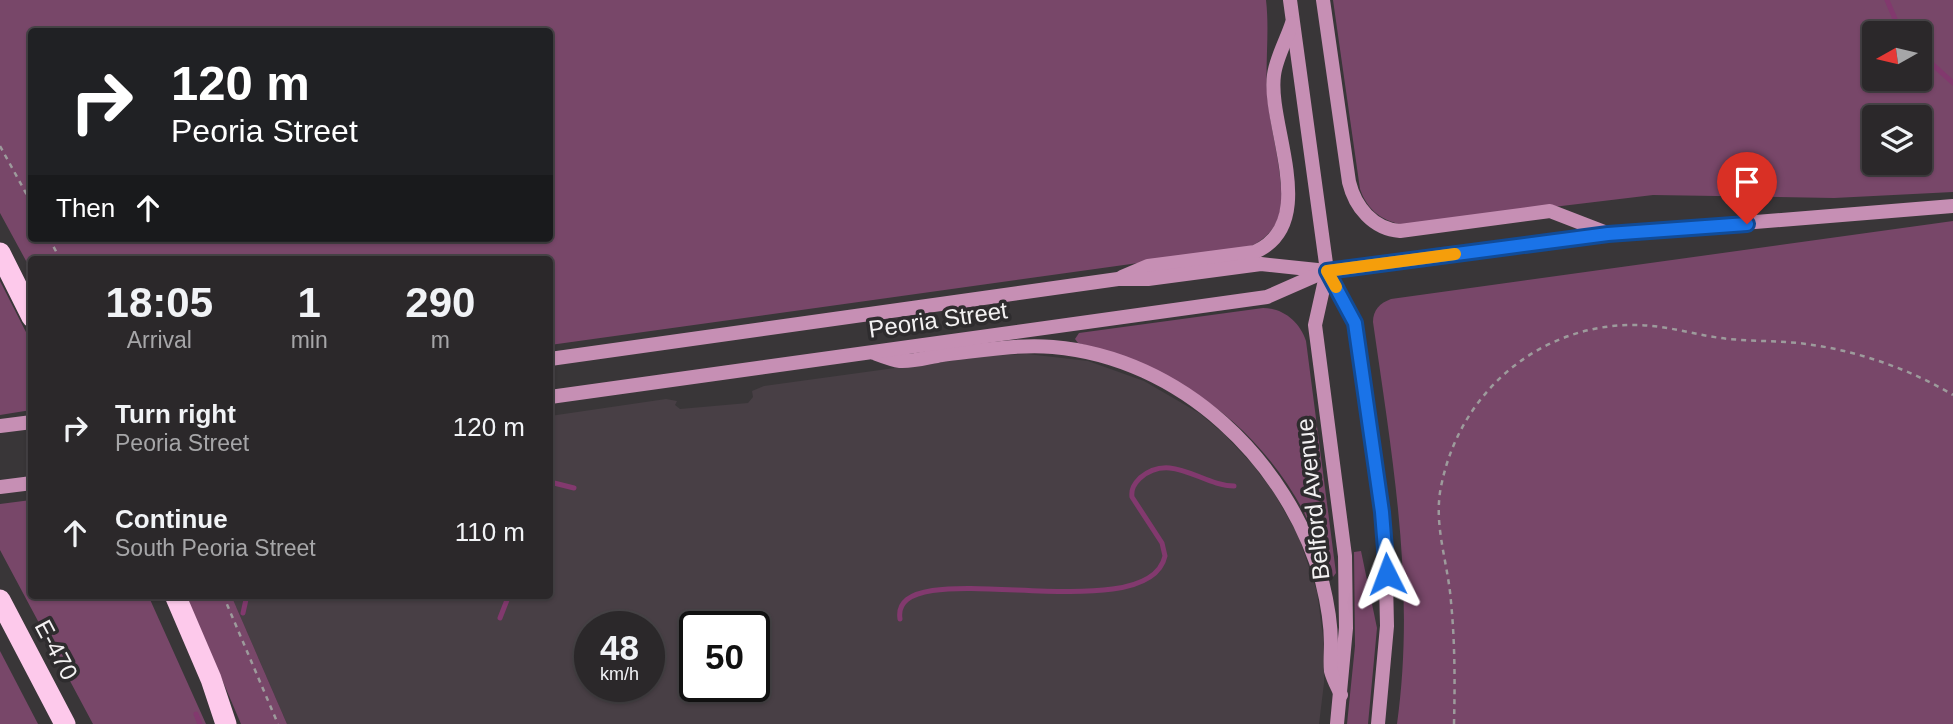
<!DOCTYPE html>
<style>
:root{--surface:#2b282a;--page:#333032;--text:#f1f3f6;--muted:#a6a6a8;--line:#474447}
body{margin:0;font-family:Arial,sans-serif;background:var(--page);color:var(--text);height:100vh;display:flex;flex-direction:column;font-size:26px;white-space:nowrap}
*{box-sizing:border-box;margin:0}
p{font-size:23px;color:var(--muted)}
.icon{flex:none;width:38px;height:38px;fill:none;stroke:currentColor;stroke-width:2;stroke-linecap:round;stroke-linejoin:round}
.map{position:relative;flex:1;overflow:hidden}
.sheet{position:absolute;left:28px;top:256px;width:525px;height:343px;display:flex;flex-direction:column;background:var(--surface);border-radius:7px;box-shadow:0 2px 5px #0004,0 0 0 2px var(--line)}
.sheet>*{flex:none}
.banner{position:absolute;left:28px;top:28px;width:525px;height:214px;border-radius:7px;box-shadow:0 2px 5px #0004,0 0 0 2px var(--line);background:#202124;color:#fff;overflow:hidden}
.needle{width:46px;rotate:262deg}
.tools{position:absolute;left:1862px;top:21px;display:grid;gap:14px}
.tools a{display:grid;place-items:center;width:70px;height:70px;border-radius:7px;background:var(--surface);box-shadow:0 2px 5px #0004,0 0 0 2px var(--line);font-size:35px}
.speed{position:absolute;left:574px;top:611px;display:flex;gap:14px;font-size:35px;font-weight:700;text-align:center}
.speed>*{display:grid;place-content:center;width:91px;height:91px;border-radius:50%;background:var(--surface);box-shadow:0 2px 5px #0004,0 0 0 2px var(--line);line-height:1}
.speed small{font-size:18px;font-weight:400}
.speed .limit{border:4px solid #111;border-radius:10px;background:#fff;color:#111}
.pin{position:absolute;display:grid;place-items:center;width:60px;height:60px;color:#fff;margin:-72px -30px;border-radius:50% 50% 50% 0;rotate:-45deg;box-shadow:0 0 7px #0007}
.pin .icon{rotate:45deg}
.me{position:absolute;width:77px;margin:-38px;rotate:357deg;stroke-linejoin:round;filter:drop-shadow(0 0 5px #0008)}
.turn{display:flex;align-items:center;gap:24px;height:147px;padding:0 28px;font-size:32px}
.turn .icon{width:91px;height:91px;stroke-width:2.5}
.turn b{display:block;font-size:49px;line-height:60px}
.then{display:flex;align-items:center;height:66px;padding:0 28px;background:#0003;gap:14px;font-size:26px}
.eta{display:flex;justify-content:space-evenly;align-items:center;height:119px;text-align:center}
.eta b{font-size:42px;font-weight:700;line-height:49px}
ul{padding:0;list-style:none}
li{display:flex;align-items:center;gap:21px;height:105px;padding:0 28px}
li div{flex:1}
li b{display:block;font-size:26px}
li em{font-style:normal}
.map>svg:first-child{display:block}
.built{fill:#483f45;fill-rule:evenodd}
.green{fill:#784769;fill-rule:evenodd}
.lines{fill:none;stroke-linecap:round;stroke-linejoin:round}
.stream{stroke:#82396e;stroke-width:5}
.path{stroke:#9d9b9c;stroke-width:2.5;stroke-dasharray:5 5;stroke-linecap:butt}
.secondary{stroke:#c68fb4;stroke-width:14}
.motorway{stroke:#fdc9eb;stroke-width:21}
.route-casing{stroke:#114b97;stroke-width:18}
.route{stroke:#1a73e8;stroke-width:12}
.slow{stroke:#f59e0b;stroke-width:12}
.labels{text-anchor:middle;stroke-width:7;stroke-linejoin:round;paint-order:stroke}
.street-label{font-size:24px;fill:#f3f1f2;stroke:#2e2c2e}
</style>
<div class="map">
<svg width="1953" height="724" viewBox="0 0 1953 724">
<rect width="100%" height="100%" fill="#393638"/>
<path class="built" d="M 1027,354 L 1088,361 L 1144,381 L 1199,413 L 1224,434 L 1253,465 L 1274,493 L 1299,537 L 1317,592 L 1324,645 L 1324,683 L 1319,724 L 287,724 L 231,595 L 550,595 L 550,416 L 666,399 L 677,401 L 675,405 L 680,409 L 748,403 L 753,397 L 752,391 L 764,386 L 982,356 ZM 590,626 L 649,626 L 649,686 L 590,686 ZM 695,626 L 754,626 L 754,686 L 695,686 Z"/>
<g class="green">
<path d="M 0,0 L 1266,0 C 1270,34 1264,69 1268,103 C 1271,133 1287,187 1279,215 C 1275,231 1260,243 1246,248 L 550,345 L 550,259 L 32,259 L 31,270 L 0,213 ZM 32,32 L 550,32 L 550,238 L 32,238 Z"/>
<path d="M 1333,0 L 1953,0 L 1953,192 L 1834,198 L 1653,195 L 1405,225 C 1383,222 1367,210 1360,189 ZM 1874,33 L 1920,33 L 1920,79 L 1874,79 ZM 1874,117 L 1920,117 L 1920,163 L 1874,163 Z"/>
<path d="M 1953,221 L 1953,724 L 1397,724 C 1416,588 1392,456 1373,322 C 1373,310 1380,303 1391,299 Z"/>
<path d="M 0,281 L 31,342 L 31,410 L 0,415 Z"/>
<path d="M 1263,308 C 1283,308 1300,322 1306,341 L 1336,573 L 1333,577 C 1326,572 1310,524 1303,510 C 1253,419 1177,370 1078,343 L 1075,339 L 1079,333 Z"/>
<path d="M 31,500 L 32,595 L 148,595 L 206,724 L 93,724 L 0,550 L 0,504 Z"/>
<path d="M 1361,551 L 1377,628 L 1368,724 L 1347,724 L 1355,646 L 1354,552 Z"/>
<path d="M 186,595 L 231,595 L 287,724 L 241,724 Z"/>
<path d="M 0,651 L 38,724 L 0,724 Z"/>
</g>
<g class="lines">
<g class="stream">
<path d="M 1887,0 L 1901,33"/>
<path d="M 1920,53 L 1953,83"/>
<path d="M 550,482 L 574,488"/>
<path d="M 243,613 L 247,595"/>
<path d="M 500,618 L 509,595"/>
<path d="M 900,619 C 889,548 1148,634 1165,556 L 1162,543 L 1132,497 C 1131,489 1134,484 1140,478 C 1171,451 1202,486 1234,486"/>
<path d="M 196,714 L 200,724"/>
</g>
<g class="path">
<path d="M 0,146 L 32,204"/>
<path d="M 49,238 L 60,259"/>
<path d="M 223,595 L 278,724"/>
<path d="M 1454,724 C 1455,684 1455,643 1451,602 C 1448,561 1432,523 1442,482 C 1462,390 1541,324 1635,325 C 1667,325 1698,336 1729,339 C 1752,341 1775,341 1798,343 C 1852,349 1906,367 1953,395"/>
</g>
<g class="secondary">
<path d="M 1290,0 L 1327,271 L 1355,323 L 1385,535 L 1387,626 L 1378,724"/>
<path d="M 1323,0 L 1349,182 C 1355,207 1373,229 1400,231 L 1550,211 L 1607,233"/>
<path d="M 1327,271 L 1315,325 L 1345,556 L 1346,628 L 1337,724"/>
<path d="M 1122,277 L 1148,266 L 1255,252 C 1321,223 1267,125 1274,75 C 1276,58 1287,39 1292,23"/>
<path d="M 874,353 C 882,356 892,360 900,361 C 913,362 929,357 942,355 C 979,351 1016,344 1053,347 C 1181,358 1288,460 1322,581 C 1327,601 1331,623 1331,644 C 1331,653 1330,662 1331,671 C 1333,679 1338,688 1341,695"/>
<path d="M 550,359 L 1118,279 L 1148,279 L 1261,264 L 1327,271 L 1608,234 L 1953,206"/>
<path d="M 550,397 L 1267,297 L 1326,271"/>
<path d="M 0,426 L 32,422"/>
<path d="M 0,487 L 32,483"/>
</g>
<g class="motorway">
<path d="M 0,253 L 32,317"/>
<path d="M 175,595 L 211,679 L 226,724"/>
<path d="M 0,600 L 65,724"/>
</g>
</g>
<g class="lines">
<g class="route-casing">
<path id="route" d="M 1387,574 L 1382,512 L 1355,323 L 1327,271 L 1608,234 L 1747,224"/>
</g>
<use href="#route" class="route"/>
<path class="slow" d="M 1336,287 L 1327,271 L 1455,254"/>
</g>
<g class="labels">
<g class="street-label">
<text transform="translate(938 320) rotate(-8)" y="8">Peoria Street</text>
<text transform="translate(1313 499) rotate(-96)" y="8">Belford Avenue</text>
<text transform="translate(56 650) rotate(62)" y="8">E-470</text>
</g>
</g>
</svg>
<div class="tools">
<a><svg class="needle" viewBox="-14 -14 28 28"><path d="M0-13l5 13h-10z" fill="#e53935"/><path d="M0 13l5-13h-10z" fill="#a6a6a8"/></svg></a>
<a><svg class="icon" aria-label="layers" viewBox="0 0 24 24"><path d="M12 4l9 5-9 5-9-5zM3 14l9 5 9-5"/></svg></a>
</div>
<div class="speed"><div>48<small>km/h</small></div><div class="limit">50</div></div>
<div class="pin" style="left:1747px;top:224px;background:#d93025"><svg class="icon" aria-label="arrive" viewBox="0 0 24 24"><path d="M6 21V4h12l-3 4 3 4H6"/></svg></div>
<svg class="me" style="left:1387px;top:574px" viewBox="-20 -20 40 40"><path d="M0-17L14 15 0 8-14 15z" fill="#1a73e8" stroke="#fff" stroke-width="4"/></svg>
<div class="banner">
<div class="turn"><svg class="icon" aria-label="right" viewBox="0 0 24 24"><path d="M7 20v-9h11M14 6l5 5-5 5"/></svg><div><b>120 m</b>Peoria Street</div></div>
<div class="then">Then<svg class="icon" aria-label="ahead" viewBox="0 0 24 24"><path d="M12 20V5M6 11l6-6 6 6"/></svg></div>
</div>
<section class="sheet">
<div class="eta">
<div><b>18:05</b><p>Arrival</p></div>
<div><b>1</b><p>min</p></div>
<div><b>290</b><p>m</p></div>
</div>
<ul>
<li><svg class="icon" aria-label="right" viewBox="0 0 24 24"><path d="M7 20v-9h11M14 6l5 5-5 5"/></svg><div><b>Turn right</b><p>Peoria Street</p></div><em>120 m</em></li>
<li><svg class="icon" aria-label="ahead" viewBox="0 0 24 24"><path d="M12 20V5M6 11l6-6 6 6"/></svg><div><b>Continue</b><p>South Peoria Street</p></div><em>110 m</em></li>
</ul>
</section>
</div>
